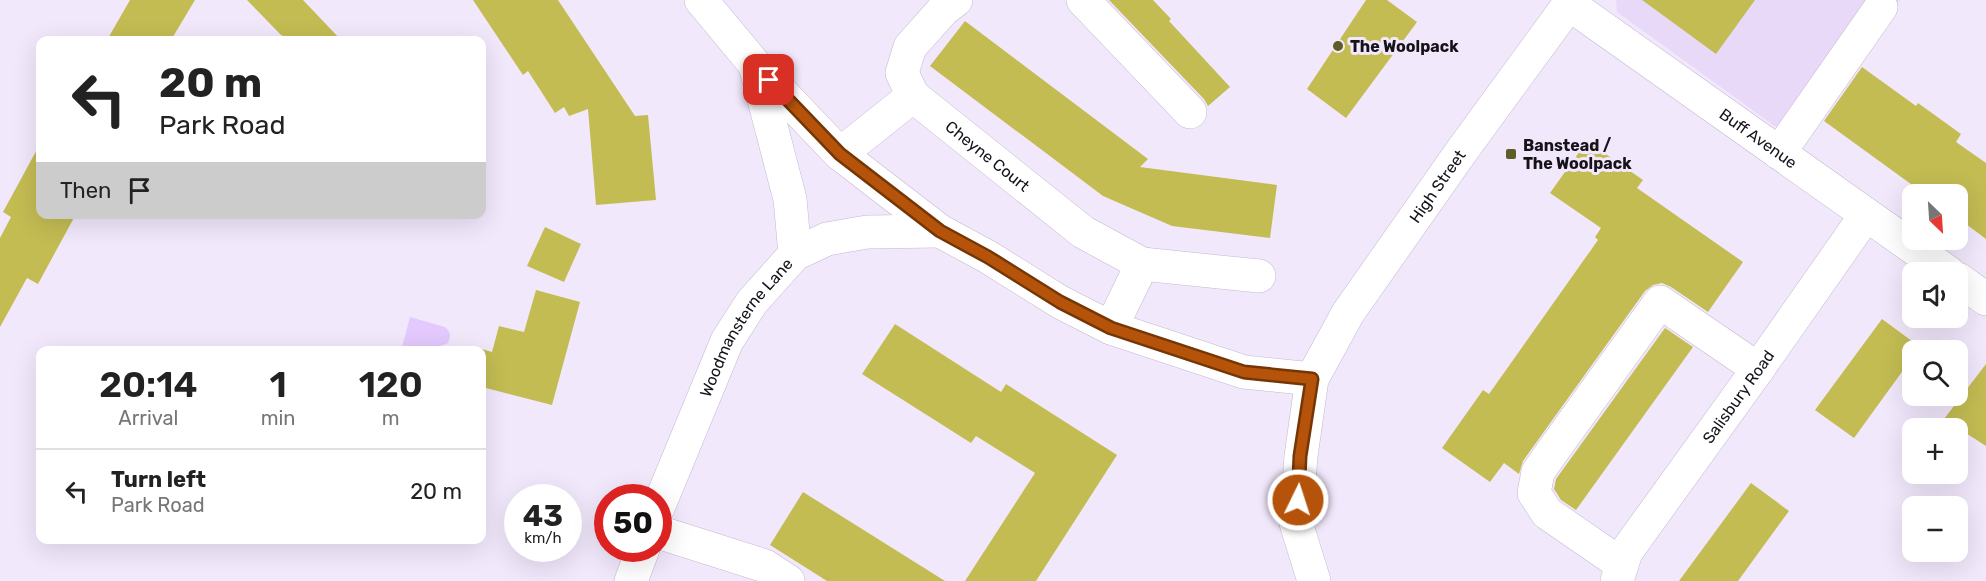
<!DOCTYPE html>
<meta charset="utf-8">
<style>
:root{--surface:#fff;--page:#f2f2f2;--text:#222;--muted:#767676;--line:#e0e0e0}
body{margin:0;font-family:Rubik,sans-serif;background:var(--page);color:var(--text);height:100vh;display:flex;flex-direction:column;font-size:22px;white-space:nowrap}
*{box-sizing:border-box;margin:0}
p{font-size:20px;color:var(--muted)}
.icon{flex:none;width:33px;height:33px;fill:none;stroke:currentColor;stroke-width:2;stroke-linecap:round;stroke-linejoin:round}
.map{position:relative;flex:1;overflow:hidden}
.drawer{position:absolute;left:36px;top:346px;width:450px;height:198px;display:flex;flex-direction:column;background:var(--surface);border-radius:12px;box-shadow:0 6px 24px #0002}
.drawer>*{flex:none}
.guide{position:absolute;left:36px;top:36px;width:450px;height:183px;border-radius:12px;box-shadow:0 6px 24px #0002;background:#fff;color:var(--text);overflow:hidden}
.needle{width:39px;rotate:155deg}
.fabs{position:absolute;left:1902px;top:184px;display:grid;gap:12px}
.fabs a{display:grid;place-items:center;width:66px;height:66px;border-radius:12px;background:var(--surface);box-shadow:0 6px 24px #0002;font-size:30px}
.speed{position:absolute;left:504px;top:484px;display:flex;gap:12px;font-size:30px;font-weight:700;text-align:center}
.speed>*{display:grid;place-content:center;width:78px;height:78px;border-radius:50%;background:var(--surface);box-shadow:0 6px 24px #0002;line-height:1}
.speed small{font-size:15px;font-weight:400}
.speed .limit{border:9px solid #d22;background:#fff;color:#111}
.pin{position:absolute;display:grid;place-items:center;width:51px;height:51px;color:#fff;margin:-26px;border-radius:12px;box-shadow:0 3px 9px #0006}
.me{position:absolute;width:66px;margin:-33px;rotate:4deg;stroke-linejoin:round;filter:drop-shadow(0 0 4px #0008)}
.turn{display:flex;align-items:center;gap:21px;height:126px;padding:0 24px;font-size:27px}
.turn .icon{width:78px;height:78px;stroke-width:2.5}
.turn b{display:block;font-size:42px;line-height:51px}
.then{display:flex;align-items:center;height:57px;padding:0 24px;background:#0003;gap:12px;font-size:22px}
.eta{display:flex;justify-content:space-evenly;align-items:center;height:102px;text-align:center}
.eta b{font-size:36px;font-weight:600;line-height:42px}
ul{padding:0;list-style:none}
li{display:flex;align-items:center;gap:18px;height:84px;padding:0 24px;border-top:2px solid var(--line)}
li div{flex:1}
li b{display:block;font-size:22px}
li em{font-style:normal}
.map>svg:first-child{display:block}
.built{fill:#e9d9f9}
.water{fill:#e3c9fd}
.building{fill:#c3bc53}
.lines{fill:none;stroke-linecap:round;stroke-linejoin:round}
.minor-casing{stroke:#c3b8d0;stroke-width:34}
.major-casing{stroke:#c3b8d0;stroke-width:34}
.minor{stroke:#fff;stroke-width:33}
.major{stroke:#fff;stroke-width:33}
.route-casing{stroke:#753606;stroke-width:15}
.route{stroke:#b45309;stroke-width:10}
.poi-dot{fill:#5f5c28;stroke:#f2e8fc;stroke-width:2}
.labels{text-anchor:middle;stroke-width:6;stroke-linejoin:round;paint-order:stroke}
.poi-label{font-size:16px;font-weight:bold;fill:#16121a;stroke:#f2e8fc;text-anchor:start}
.street-label{font-size:16px;fill:#16121a;stroke:#f2e8fc}
</style>
<div class="map">
<svg width="1986" height="581" viewBox="0 0 1986 581">
<rect width="100%" height="100%" fill="#f2e8fc"/>
<path class="built" d="M 1616,0 L 1900,0 L 1798,143 L 1617,12 Z"/>
<path class="water" d="M 410,317 L 445,327 C 451,332 451,336 448,343 L 438,347 L 437,351 L 401,351 Z"/>
<g class="building">
<path d="M 130,0 L 195,0 L 171,40 L 107,40 Z"/>
<path d="M 247,0 L 303,0 L 341,40 L 292,40 L 281,35 Z"/>
<path d="M 473,0 L 558,0 L 635,116 L 648,115 L 656,200 L 596,205 L 588,109 L 569,116 L 564,107 L 555,113 L 528,71 L 523,75 Z"/>
<path d="M 1109,0 L 1153,0 L 1171,19 L 1169,21 L 1230,87 L 1208,106 L 1204,99 Z"/>
<path d="M 1366,0 L 1387,0 L 1417,22 L 1346,118 L 1307,89 Z"/>
<path d="M 1642,0 L 1755,0 L 1716,54 Z"/>
<path d="M 965,21 L 1148,159 L 1140,167 L 1277,185 L 1270,238 L 1172,226 L 1103,196 L 930,66 Z"/>
<path d="M 1862,67 L 1916,106 L 1918,103 L 1961,134 L 1956,142 L 1986,163 L 1986,239 L 1958,218 L 1958,195 L 1926,195 L 1824,121 Z"/>
<path d="M 1587,141 L 1643,180 L 1637,188 L 1743,262 L 1708,312 L 1671,287 L 1662,283 L 1653,285 L 1645,291 L 1523,461 L 1519,474 L 1504,463 L 1490,482 L 1442,448 L 1483,390 L 1489,394 L 1598,240 L 1595,237 L 1601,228 L 1550,193 Z"/>
<path d="M 40,144 L 40,214 L 76,214 L 38,284 L 27,278 L 0,327 L 0,238 L 11,217 L 3,212 Z"/>
<path d="M 545,227 L 581,244 L 564,282 L 527,266 Z"/>
<path d="M 536,290 L 580,302 L 552,405 L 482,387 L 482,349 L 492,352 L 499,326 L 524,332 Z"/>
<path d="M 1882,319 L 1920,347 L 1918,351 L 1912,351 L 1912,358 L 1854,438 L 1815,410 Z"/>
<path d="M 895,324 L 1001,392 L 1006,384 L 1117,455 L 1036,581 L 965,581 L 1035,473 L 976,436 L 971,443 L 862,374 Z"/>
<path d="M 1665,328 L 1693,347 L 1576,510 L 1561,500 L 1554,489 L 1556,479 Z"/>
<path d="M 1986,364 L 1986,446 L 1944,419 Z"/>
<path d="M 1751,483 L 1789,511 L 1738,581 L 1679,581 Z"/>
<path d="M 803,492 L 945,581 L 827,581 L 770,545 Z"/>
</g>
<g class="lines">
<g class="minor-casing">
<g id="minor">
<path d="M 701,0 L 755,65 L 840,154 L 940,231 L 988,257 L 1060,302 L 1111,328 L 1244,372 L 1312,379"/>
<path d="M 1083,0 L 1190,112"/>
<path id="s1" d="M 1569,4 L 1949,273"/>
<path d="M 756,69 L 790,199 L 795,254"/>
<path d="M 913,96 L 902,73 L 910,47 L 943,10 L 956,0"/>
<path d="M 1779,153 L 1881,7"/>
<path id="s2" d="M 840,154 L 913,96 L 1083,232 L 1142,264 L 1259,276"/>
<path d="M 1958,279 L 1986,299"/>
<path d="M 1111,328 L 1142,264"/>
<path id="s3" d="M 658,508 L 727,341 L 752,302 L 795,254 L 827,239 L 867,232 L 940,231"/>
<path d="M 658,532 L 765,566 L 788,581"/>
<path d="M 1621,564 L 1547,513 L 1534,493 L 1538,472 L 1552,452 L 1660,302 L 1758,369"/>
<path d="M 631,581 L 643,549"/>
<path id="s4" d="M 1617,581 L 1626,552 L 1758,369 L 1866,215"/>
</g>
</g>
<g class="major-casing">
<g id="major">
<path id="s5" d="M 1314,581 L 1296,523 L 1301,456 L 1312,379 L 1348,313 L 1461,152 L 1572,0"/>
</g>
</g>
<use href="#minor" class="minor"/>
<use href="#major" class="major"/>
</g>
<g class="lines">
<g class="route-casing">
<path id="route" d="M 769,80 L 840,154 L 940,231 L 988,257 L 1060,302 L 1111,328 L 1244,372 L 1312,379 L 1300,456 L 1298,500"/>
</g>
<use href="#route" class="route"/>
</g>
<g class="poi-dot">
<circle cx="1338" cy="46" r="6"/>
<rect x="1505" y="148" width="12" height="12" rx="3"/>
</g>
<g class="labels">
<g class="poi-label">
<text x="1350" y="52">The Woolpack</text>
<text x="1523" y="151">Banstead /<tspan x="1523" dy="18">The Woolpack</tspan></text>
</g>
<g class="street-label">
<text dy="6" stroke="none"><textPath href="#s1" startOffset="232">Buff Avenue</textPath></text>
<text dy="6" stroke="none"><textPath href="#s2" startOffset="189">Cheyne Court</textPath></text>
<text dy="6" stroke="none"><textPath href="#s5" startOffset="436">High Street</textPath></text>
<text dy="6" stroke="none"><textPath href="#s3" startOffset="202">Woodmansterne Lane</textPath></text>
<text dy="6" stroke="none"><textPath href="#s4" startOffset="222">Salisbury Road</textPath></text>
</g>
</g>
</svg>
<div class="fabs">
<a><svg class="needle" viewBox="-14 -14 28 28"><path d="M0-13l5 13h-10z" fill="#e53935"/><path d="M0 13l5-13h-10z" fill="#767676"/></svg></a>
<a><svg class="icon" aria-label="sound" viewBox="0 0 24 24"><path d="M4 9h4l5-4v14l-5-4H4zM17 9q2 3 0 6"/></svg></a>
<a><svg class="icon" aria-label="search" viewBox="0 0 24 24"><circle cx="10" cy="10" r="6"/><path d="M15 15l6 6"/></svg></a>
<a>+</a>
<a>−</a>
</div>
<div class="speed"><div>43<small>km/h</small></div><div class="limit">50</div></div>
<div class="pin" style="left:769px;top:80px;background:#d93025"><svg class="icon" aria-label="arrive" viewBox="0 0 24 24"><path d="M6 21V4h12l-3 4 3 4H6"/></svg></div>
<svg class="me" style="left:1298px;top:500px" viewBox="-20 -20 40 40"><circle r="17" fill="#b45309" stroke="#fff" stroke-width="3"/><path d="M0-11L8 9 0 5-8 9z" fill="#fff"/></svg>
<div class="guide">
<div class="turn"><svg class="icon" aria-label="left" viewBox="0 0 24 24"><path d="M17 20v-9H6M10 6l-5 5 5 5"/></svg><div><b>20 m</b>Park Road</div></div>
<div class="then">Then<svg class="icon" aria-label="arrive" viewBox="0 0 24 24"><path d="M6 21V4h12l-3 4 3 4H6"/></svg></div>
</div>
<section class="drawer">
<div class="eta">
<div><b>20:14</b><p>Arrival</p></div>
<div><b>1</b><p>min</p></div>
<div><b>120</b><p>m</p></div>
</div>
<ul>
<li><svg class="icon" aria-label="left" viewBox="0 0 24 24"><path d="M17 20v-9H6M10 6l-5 5 5 5"/></svg><div><b>Turn left</b><p>Park Road</p></div><em>20 m</em></li>
</ul>
</section>
</div>
